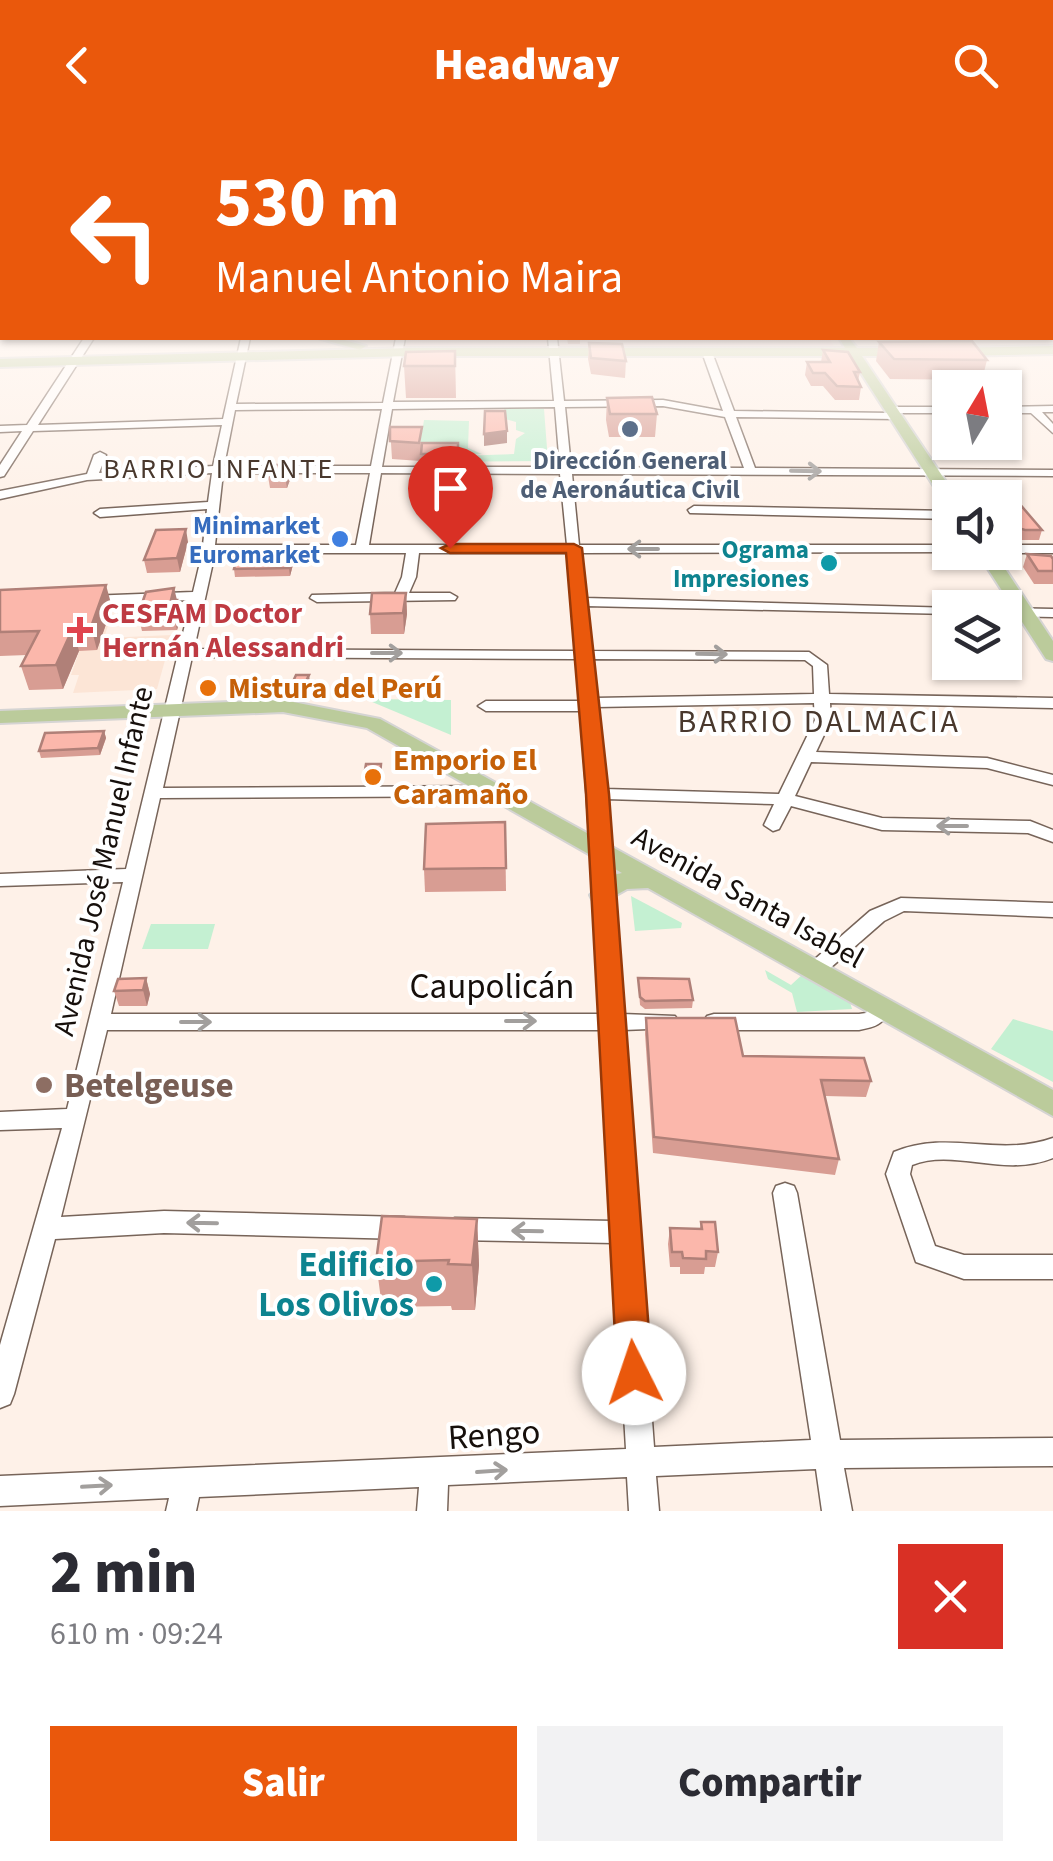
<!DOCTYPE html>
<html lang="es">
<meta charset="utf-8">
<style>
:root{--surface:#fff;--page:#f2f2f3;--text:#2b2b33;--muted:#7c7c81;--accent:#ea580c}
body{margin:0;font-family:"Source Sans 3",sans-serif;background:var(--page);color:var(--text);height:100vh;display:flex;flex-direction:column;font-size:38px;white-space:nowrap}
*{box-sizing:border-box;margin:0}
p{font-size:32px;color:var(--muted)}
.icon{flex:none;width:55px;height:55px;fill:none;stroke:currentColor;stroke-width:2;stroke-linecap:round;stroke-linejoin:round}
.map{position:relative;height:1381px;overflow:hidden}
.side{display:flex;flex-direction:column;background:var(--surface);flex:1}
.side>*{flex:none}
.banner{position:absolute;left:0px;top:0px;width:1055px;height:210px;box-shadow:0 2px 8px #0004;background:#ea580c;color:#fff;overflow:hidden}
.needle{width:65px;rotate:10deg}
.controls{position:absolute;left:932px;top:240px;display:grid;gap:20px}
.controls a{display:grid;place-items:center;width:90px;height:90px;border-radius:0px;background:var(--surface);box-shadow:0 2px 8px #0004;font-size:50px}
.pin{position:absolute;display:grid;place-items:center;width:85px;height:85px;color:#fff;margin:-102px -42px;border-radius:50% 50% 50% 0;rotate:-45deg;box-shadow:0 0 10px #0007}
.pin .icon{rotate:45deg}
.me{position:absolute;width:110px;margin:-55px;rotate:356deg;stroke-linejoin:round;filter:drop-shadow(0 0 8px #0008)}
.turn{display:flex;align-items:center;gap:35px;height:210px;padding:0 50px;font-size:45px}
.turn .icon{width:130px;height:130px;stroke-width:2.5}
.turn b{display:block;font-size:70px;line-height:85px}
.round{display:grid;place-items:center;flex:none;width:105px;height:105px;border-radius:0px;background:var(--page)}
.overview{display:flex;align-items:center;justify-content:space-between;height:170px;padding:0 50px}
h1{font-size:60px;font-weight:800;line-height:75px}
.action{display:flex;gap:20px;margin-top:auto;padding:20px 50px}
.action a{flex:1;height:115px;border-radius:0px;background:var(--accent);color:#fff;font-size:40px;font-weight:800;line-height:115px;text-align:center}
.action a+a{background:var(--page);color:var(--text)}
header{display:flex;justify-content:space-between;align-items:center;height:130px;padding:0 50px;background:var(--accent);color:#fff;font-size:45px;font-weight:800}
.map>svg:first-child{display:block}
.commercial{fill:#fde3df}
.built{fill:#fce5d6}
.green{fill:#c4f0d2}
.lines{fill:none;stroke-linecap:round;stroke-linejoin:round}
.minor-casing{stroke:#776459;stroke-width:3}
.major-casing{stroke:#d5d4d3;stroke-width:4}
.minor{fill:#fff;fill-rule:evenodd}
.major{fill:#bbcb9b;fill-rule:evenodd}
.wall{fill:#d89d93}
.shaded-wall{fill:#b08078}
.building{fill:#fbb7ab;stroke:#b08078;stroke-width:2.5}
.oneway{stroke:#a29f9d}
.route{fill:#ea580c;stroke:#983908;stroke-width:2.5}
.service-dot{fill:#5c6f8a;stroke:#fff;stroke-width:4}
.shop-dot{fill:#3f7fe0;stroke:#fff;stroke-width:4}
.culture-dot{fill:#0f9aa8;stroke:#fff;stroke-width:4}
.health-dot{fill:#e0444e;stroke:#fff;stroke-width:4}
.food-dot{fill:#e8710a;stroke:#fff;stroke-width:4}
.education-dot{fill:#8d6e63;stroke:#fff;stroke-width:4}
.labels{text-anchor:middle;stroke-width:8;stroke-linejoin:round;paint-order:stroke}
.far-service-label{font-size:25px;font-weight:bold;fill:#4e5e75;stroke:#fff}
.far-shop-label{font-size:25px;font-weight:bold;fill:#366cbe;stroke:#fff;text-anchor:end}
.far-culture-label{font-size:25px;font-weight:bold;fill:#0d838f;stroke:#fff;text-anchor:end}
.far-neighbourhood-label{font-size:28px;letter-spacing:2.5px;fill:#49382d;stroke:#fff}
.health-label{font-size:30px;font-weight:bold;fill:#be3a42;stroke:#fff;text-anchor:start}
.food-label{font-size:30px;font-weight:bold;fill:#c56008;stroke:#fff;text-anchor:start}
.street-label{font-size:30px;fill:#160f0b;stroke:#fff}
.neighbourhood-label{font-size:32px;letter-spacing:2.5px;fill:#49382d;stroke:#fff}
.near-street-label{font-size:35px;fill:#160f0b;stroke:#fff}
.near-education-label{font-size:35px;font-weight:bold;fill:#785e54;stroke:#fff;text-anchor:start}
.near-culture-label{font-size:35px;font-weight:bold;fill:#0d838f;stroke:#fff;text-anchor:end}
</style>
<header><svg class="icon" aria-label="back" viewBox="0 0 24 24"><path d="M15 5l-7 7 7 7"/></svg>Headway<svg class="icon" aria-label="search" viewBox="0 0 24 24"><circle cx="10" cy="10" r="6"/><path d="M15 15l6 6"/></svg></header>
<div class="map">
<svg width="1053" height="1381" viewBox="0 0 1053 1381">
<rect width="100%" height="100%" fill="#fef1e8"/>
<path class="commercial" d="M 407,208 L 830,208 L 835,219 L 406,217 Z"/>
<path class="built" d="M 114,476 L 104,508 L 172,505 L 157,559 L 73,563 L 79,545 L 71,545 L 79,522 L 44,523 L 63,478 Z"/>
<g class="green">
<path d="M 504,278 L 544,279 L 548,331 L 425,332 L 425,327 L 514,324 L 516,309 L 525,303 L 516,300 L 516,292 L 505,289 Z"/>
<path d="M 424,290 L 469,291 L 468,318 L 482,324 L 424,325 L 420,314 Z"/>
<path d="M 365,569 L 451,570 L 451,605 Z"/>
<path d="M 631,766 L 682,793 L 681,798 L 635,801 Z"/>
<path d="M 151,794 L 215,794 L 208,819 L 142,819 Z"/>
<path d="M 765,840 L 791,855 L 803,844 L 849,869 L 852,879 L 797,882 L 792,863 L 768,849 Z"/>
<path d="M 1013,889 L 1053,901 L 1053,952 L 991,919 Z"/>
</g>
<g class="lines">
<g class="minor-casing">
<g id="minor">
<path d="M 0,202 L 2,202 L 3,208 L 0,208 Z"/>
<path d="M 84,208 L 94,208 L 38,295 L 223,289 L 241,208 L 250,208 L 236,274 L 383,273 L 396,208 L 405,208 L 393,272 L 554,271 L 548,208 L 557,208 L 564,271 L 663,270 L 723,281 L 703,225 L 708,222 L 713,225 L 734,281 L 891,283 L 887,280 L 892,277 L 950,277 L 950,283 L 897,283 L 901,286 L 896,289 L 736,287 L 755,338 L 1053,340 L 1053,346 L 572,344 L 579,415 L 950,415 L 951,422 L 580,423 L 585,468 L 955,478 L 950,478 L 950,484 L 586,476 L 590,521 L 809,522 L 827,535 L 829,564 L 1053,568 L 1053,578 L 830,573 L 831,590 L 816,622 L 987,628 L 1053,645 L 1053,655 L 987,638 L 811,632 L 795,666 L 882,688 L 1030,691 L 1053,700 L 1053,712 L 1028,703 L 882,700 L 791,676 L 779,699 L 773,701 L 764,695 L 774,674 L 606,669 L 622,884 L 675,886 L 679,892 L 675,898 L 623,900 L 654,1317 L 811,1310 L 773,1063 L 776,1056 L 785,1053 L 794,1056 L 797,1063 L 840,1310 L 1053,1308 L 1053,1336 L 844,1338 L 852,1381 L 822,1381 L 816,1339 L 656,1346 L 659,1381 L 629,1381 L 627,1347 L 448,1355 L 447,1381 L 417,1381 L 419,1357 L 199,1367 L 196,1381 L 166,1381 L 169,1368 L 0,1376 L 0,1346 L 626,1319 L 614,1113 L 455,1110 L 446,1107 L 443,1099 L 446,1091 L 455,1088 L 613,1091 L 602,900 L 107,900 L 61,1087 L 164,1081 L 404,1087 L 413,1090 L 416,1098 L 413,1106 L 404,1109 L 164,1103 L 55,1109 L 14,1264 L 10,1274 L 0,1278 L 0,1215 L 62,998 L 0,1000 L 0,982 L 67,979 L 123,752 L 0,756 L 0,744 L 126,739 L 191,470 L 88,474 L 81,470 L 88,466 L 193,462 L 202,424 L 207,379 L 100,387 L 94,383 L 100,379 L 208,372 L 212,343 L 87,350 L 0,369 L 0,361 L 87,344 L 94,325 L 100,322 L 106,325 L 99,343 L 213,336 L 222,295 L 33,301 L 4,346 L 0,347 L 0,335 L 22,301 L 0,302 L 0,296 L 27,295 ZM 663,276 L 725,287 L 744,338 L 571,337 L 565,277 ZM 555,277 L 560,337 L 382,337 L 392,279 ZM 382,279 L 371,336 L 224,336 L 235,280 ZM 223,343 L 370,343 L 356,415 L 215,415 ZM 381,343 L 560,344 L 567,415 L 369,415 ZM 215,423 L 406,423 L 402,447 L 395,463 L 312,465 L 310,468 L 317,472 L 455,470 L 457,467 L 450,463 L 409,463 L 416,447 L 419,423 L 567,423 L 576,521 L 194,519 ZM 192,527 L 577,529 L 580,571 L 486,571 L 478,576 L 486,581 L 581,581 L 601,884 L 111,884 L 160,668 L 494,666 L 502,661 L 494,656 L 163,658 ZM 591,529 L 805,530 L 813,536 L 814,564 L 595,568 ZM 814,573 L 815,590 L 779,664 L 605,659 L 596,577 Z"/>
<path d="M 1053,276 L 1053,282 L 1042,282 L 1053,294 L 1053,303 L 1031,283 L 1005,283 L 1005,277 Z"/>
<path d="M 694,376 L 950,381 L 950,389 L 690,383 L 688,380 Z"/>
<rect x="1005" y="415" width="48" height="8"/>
<path d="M 1005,478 L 1053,479 L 1053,487 L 1005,486 Z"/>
<path d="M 901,768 L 1053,773 L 1053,787 L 904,781 L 884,791 L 821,846 L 807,846 L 804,841 L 807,836 L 870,781 Z"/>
<path d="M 880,872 L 887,874 L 890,880 C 882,895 875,897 859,900 L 714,900 L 707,898 L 703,892 L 707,886 L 714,884 L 859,884 L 866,883 L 873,874 Z"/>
<path d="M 1053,1008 L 1053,1028 C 1004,1048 954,1018 912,1035 L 910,1044 L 935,1116 L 964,1125 L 1053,1125 L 1053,1149 L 964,1149 L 916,1132 L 886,1044 L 894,1022 C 950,999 996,1028 1053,1008 Z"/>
</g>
</g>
<g class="major-casing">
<g id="major">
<path d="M 318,208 L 337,208 L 366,216 L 360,220 Z"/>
<path d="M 839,208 L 849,208 L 857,218 L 905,218 L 911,222 L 905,226 L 862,226 L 957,368 L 950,368 L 950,374 L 942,369 L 850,226 L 409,226 L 0,237 L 0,229 L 409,218 L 845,218 Z"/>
<path d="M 1053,216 L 1053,224 L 952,226 L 946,222 L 952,218 Z"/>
<path d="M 977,422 L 994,422 L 1053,511 L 1053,531 L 1046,529 Z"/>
<path d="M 283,570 L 380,589 L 1053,960 L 1053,986 L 648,758 L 627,759 L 602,773 L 593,771 L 590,765 L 613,745 L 622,743 L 367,598 L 283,582 L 0,593 L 0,581 Z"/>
</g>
</g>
<use href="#minor" class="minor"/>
<use href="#major" class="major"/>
</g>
<g class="wall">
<path d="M 567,208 L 580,208 L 580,214 L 568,214 Z"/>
<path d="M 879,212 L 987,230 L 982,250 L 890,249 L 876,231 Z"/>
<path d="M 589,213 L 626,231 L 625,248 L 591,244 L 588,229 Z"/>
<path d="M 823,220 L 860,242 L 858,251 L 861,257 L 859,270 L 835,270 L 823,256 L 811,256 L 805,245 L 807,232 L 821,232 Z"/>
<path d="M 455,221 L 456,268 L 406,268 L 404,236 Z"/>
<path d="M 607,268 L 657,284 L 655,307 L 609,307 L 606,290 Z"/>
<path d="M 390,297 L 423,313 L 458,313 L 459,360 L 423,360 L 421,327 L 420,331 L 392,329 Z"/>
<path d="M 290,335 L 291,347 L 287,358 L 270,358 L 268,346 Z"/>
<path d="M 1005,372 L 1042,400 L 1039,410 L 1022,410 L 1012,407 L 1005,397 Z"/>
<path d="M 947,393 L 950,393 L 950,414 L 944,406 Z"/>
<path d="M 188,412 L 180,442 L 147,443 L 144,430 Z"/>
<path d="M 257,419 L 258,424 L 294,431 L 290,446 L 235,447 L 234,439 Z"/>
<path d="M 1027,424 L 1053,429 L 1053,454 L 1034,454 L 1023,437 Z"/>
<path d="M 0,460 L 112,477 L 97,520 L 79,521 L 63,559 L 29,560 L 21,536 L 27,525 L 0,526 Z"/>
<path d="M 406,463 L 407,484 L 404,504 L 371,504 L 370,484 Z"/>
<path d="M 177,470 L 181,486 L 177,500 L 142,501 L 138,485 Z"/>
<path d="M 985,474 L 1006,475 L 1014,489 L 1010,503 L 1005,503 L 1005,478 L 984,478 Z"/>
<path d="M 310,552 L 303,567 L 290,567 L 289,560 Z"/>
<path d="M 104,601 L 106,608 L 100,625 L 41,628 L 39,621 Z"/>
<path d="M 382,642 L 380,652 L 365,653 L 364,646 Z"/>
<path d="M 505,692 L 506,761 L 425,762 L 424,739 Z"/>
<path d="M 146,848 L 150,864 L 147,876 L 119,876 L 114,861 Z"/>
<path d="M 638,848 L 693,870 L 692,878 L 645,879 L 640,875 Z"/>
<path d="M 646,888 L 743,926 L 871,951 L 866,967 L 825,966 L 839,1029 L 835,1045 L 653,1023 L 645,904 Z"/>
<path d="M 477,1089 L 479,1135 L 475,1180 L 452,1180 L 451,1176 L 382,1177 L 376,1132 Z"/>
<path d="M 701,1092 L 718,1122 L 715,1137 L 705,1137 L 704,1144 L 680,1144 L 680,1137 L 670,1137 L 668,1114 L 670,1098 L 700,1099 Z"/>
</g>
<g class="shaded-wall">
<path d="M 507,301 L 507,313 L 484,316 L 484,304 Z"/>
<path d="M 290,335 L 291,347 L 287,358 L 285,346 Z"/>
<path d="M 186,399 L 188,412 L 180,442 L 177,428 Z"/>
<path d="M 293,423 L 294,431 L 290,446 L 289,438 Z"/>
<path d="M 106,455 L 112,477 L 97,520 L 91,497 Z"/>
<path d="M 174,458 L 181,486 L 177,500 L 171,470 Z"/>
<path d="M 406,463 L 407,484 L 404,504 L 403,483 Z"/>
<path d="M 73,498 L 79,521 L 63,559 L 56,535 Z"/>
<path d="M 309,545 L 310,552 L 303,567 L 302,559 Z"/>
<path d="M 104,601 L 106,608 L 100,625 L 98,618 Z"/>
<path d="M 146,848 L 150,864 L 147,876 L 143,860 Z"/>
<path d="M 477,1089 L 479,1135 L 475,1180 L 472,1135 Z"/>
</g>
<g class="building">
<path d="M 972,211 L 987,230 L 894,229 L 879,212 Z"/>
<path d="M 589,213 L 622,214 L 626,231 L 591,228 Z"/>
<path d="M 823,220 L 848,222 L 860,242 L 854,242 L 861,257 L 837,256 L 825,243 L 813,243 L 807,232 L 830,232 Z"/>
<path d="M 455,221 L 455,236 L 404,236 L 406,222 Z"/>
<path d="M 652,267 L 657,284 L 610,284 L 607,268 Z"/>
<path d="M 485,281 L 505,281 L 507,301 L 484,304 Z"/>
<path d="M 390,297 L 422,297 L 419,313 L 390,311 Z"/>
<path d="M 422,313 L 458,313 L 458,324 L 421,324 Z"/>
<path d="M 273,335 L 290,335 L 285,346 L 268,346 Z"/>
<path d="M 1005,372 L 1018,372 L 1042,400 L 1025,400 L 1015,397 L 1008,386 L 1005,387 Z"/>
<path d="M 186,399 L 177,428 L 144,430 L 156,400 Z"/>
<path d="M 239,419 L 257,419 L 255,424 L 293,423 L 289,438 L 234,439 Z"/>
<path d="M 1027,424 L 1051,426 L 1053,429 L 1053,441 L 1038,441 Z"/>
<path d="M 106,455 L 91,497 L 73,498 L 56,535 L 21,536 L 39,501 L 0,502 L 0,460 Z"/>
<path d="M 174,458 L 171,470 L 177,470 L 173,484 L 138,485 L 146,462 Z"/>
<path d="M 372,463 L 406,463 L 403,483 L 370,484 Z"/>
<path d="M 985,474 L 1006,475 L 1014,489 L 1005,489 L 1005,478 L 987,478 Z"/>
<path d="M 296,545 L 309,545 L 302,559 L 289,560 Z"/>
<path d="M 104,601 L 98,618 L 39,621 L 45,603 Z"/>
<path d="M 366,634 L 381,634 L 380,645 L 364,646 Z"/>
<path d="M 505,692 L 506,738 L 424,739 L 426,694 Z"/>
<path d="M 146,848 L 143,860 L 114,861 L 118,849 Z"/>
<path d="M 638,848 L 689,849 L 693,870 L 645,871 L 640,867 Z"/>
<path d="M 646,888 L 735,888 L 743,926 L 864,928 L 871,951 L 821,950 L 839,1029 L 654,1007 Z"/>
<path d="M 382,1086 L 477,1089 L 472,1135 L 448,1134 L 449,1130 L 376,1132 Z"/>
<path d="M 701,1092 L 715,1092 L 718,1122 L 706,1121 L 706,1129 L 683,1128 L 682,1122 L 672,1122 L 670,1098 L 702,1099 Z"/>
</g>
<defs><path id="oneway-shaft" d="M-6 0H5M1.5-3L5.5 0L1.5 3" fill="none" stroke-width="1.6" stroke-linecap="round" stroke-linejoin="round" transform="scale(2.5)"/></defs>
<g class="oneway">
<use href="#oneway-shaft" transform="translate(806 341) rotate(1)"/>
<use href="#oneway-shaft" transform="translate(643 419) rotate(-180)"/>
<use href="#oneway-shaft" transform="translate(387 523)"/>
<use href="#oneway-shaft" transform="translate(712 524) rotate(1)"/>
<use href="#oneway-shaft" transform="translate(952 696) rotate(-180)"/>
<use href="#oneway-shaft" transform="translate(521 891)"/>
<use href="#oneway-shaft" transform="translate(196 892)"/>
<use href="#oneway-shaft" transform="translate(202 1093) rotate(-179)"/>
<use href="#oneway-shaft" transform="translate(527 1101) rotate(-179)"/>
<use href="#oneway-shaft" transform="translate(492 1341) rotate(-4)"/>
<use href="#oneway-shaft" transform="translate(97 1356) rotate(-3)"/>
</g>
<linearGradient id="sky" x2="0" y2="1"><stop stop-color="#9bc3ed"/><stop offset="0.49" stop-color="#fff9f5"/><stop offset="1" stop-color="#fff9f5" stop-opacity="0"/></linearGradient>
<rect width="1053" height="383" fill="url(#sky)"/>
<path class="route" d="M 574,414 L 582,418 L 609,664 L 652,1243 L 647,1255 L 634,1261 L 622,1255 L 617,1243 L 586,664 L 566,423 L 450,423 L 441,418 L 450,414 Z"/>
<circle class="service-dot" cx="630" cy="299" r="10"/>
<circle class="shop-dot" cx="340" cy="409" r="10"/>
<g class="culture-dot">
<circle cx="829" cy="433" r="10"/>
<circle cx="434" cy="1154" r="10"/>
</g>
<path class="health-dot" d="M75 485h10v10h10v10h-10v10h-10v-10h-10v-10h10z"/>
<g class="food-dot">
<circle cx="208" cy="558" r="10"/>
<circle cx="373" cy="647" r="10"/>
</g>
<circle class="education-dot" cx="44" cy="955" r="10"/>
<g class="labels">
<g class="far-service-label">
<text x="630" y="339">Dirección General<tspan x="630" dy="29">de Aeronáutica Civil</tspan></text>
</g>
<g class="far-shop-label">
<text x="320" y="404">Minimarket<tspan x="320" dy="29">Euromarket</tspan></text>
</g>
<g class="far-culture-label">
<text x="809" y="428">Ograma<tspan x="809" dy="29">Impresiones</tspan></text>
</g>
<g class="far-neighbourhood-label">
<text x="219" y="348">BARRIO INFANTE</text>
</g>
<g class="health-label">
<text x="102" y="493">CESFAM Doctor<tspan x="102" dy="34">Hernán Alessandri</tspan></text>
</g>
<g class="food-label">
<text x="228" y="568">Mistura del Perú</text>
<text x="393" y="640">Emporio El<tspan x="393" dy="34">Caramaño</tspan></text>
</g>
<g class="street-label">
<text transform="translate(103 731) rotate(-77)" y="10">Avenida José Manuel Infante</text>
<text transform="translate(748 767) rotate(29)" y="10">Avenida Santa Isabel</text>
</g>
<g class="neighbourhood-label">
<text x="819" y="602">BARRIO DALMACIA</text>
</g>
<g class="near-street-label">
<text x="492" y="868">Caupolicán</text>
<text transform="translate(494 1304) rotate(-4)" y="12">Rengo</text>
</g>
<g class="near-education-label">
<text x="64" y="967">Betelgeuse</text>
</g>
<g class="near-culture-label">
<text x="414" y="1146">Edificio<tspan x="414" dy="40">Los Olivos</tspan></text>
</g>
</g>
</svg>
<div class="controls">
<a><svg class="needle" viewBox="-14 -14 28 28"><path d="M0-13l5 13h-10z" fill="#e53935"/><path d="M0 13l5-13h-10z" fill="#7c7c81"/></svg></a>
<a><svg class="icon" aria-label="sound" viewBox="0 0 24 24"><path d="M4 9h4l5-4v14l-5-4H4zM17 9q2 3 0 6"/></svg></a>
<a><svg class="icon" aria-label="layers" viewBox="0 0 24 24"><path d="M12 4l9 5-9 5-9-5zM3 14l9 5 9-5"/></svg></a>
</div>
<div class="pin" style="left:450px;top:418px;background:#d93025"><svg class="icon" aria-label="arrive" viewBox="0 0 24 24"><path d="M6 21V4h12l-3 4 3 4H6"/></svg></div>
<svg class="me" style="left:634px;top:1243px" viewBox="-20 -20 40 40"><circle r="19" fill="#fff"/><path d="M0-13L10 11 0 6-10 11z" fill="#ea580c"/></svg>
<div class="banner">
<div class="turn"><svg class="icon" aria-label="left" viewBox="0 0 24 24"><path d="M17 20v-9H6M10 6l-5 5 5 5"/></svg><div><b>530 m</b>Manuel Antonio Maira</div></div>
</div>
</div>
<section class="side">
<div class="overview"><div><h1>2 min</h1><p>610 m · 09:24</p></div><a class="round" style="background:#d93025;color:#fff"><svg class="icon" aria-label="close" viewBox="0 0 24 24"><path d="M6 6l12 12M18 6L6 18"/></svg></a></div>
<div class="action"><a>Salir</a><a>Compartir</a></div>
</section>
